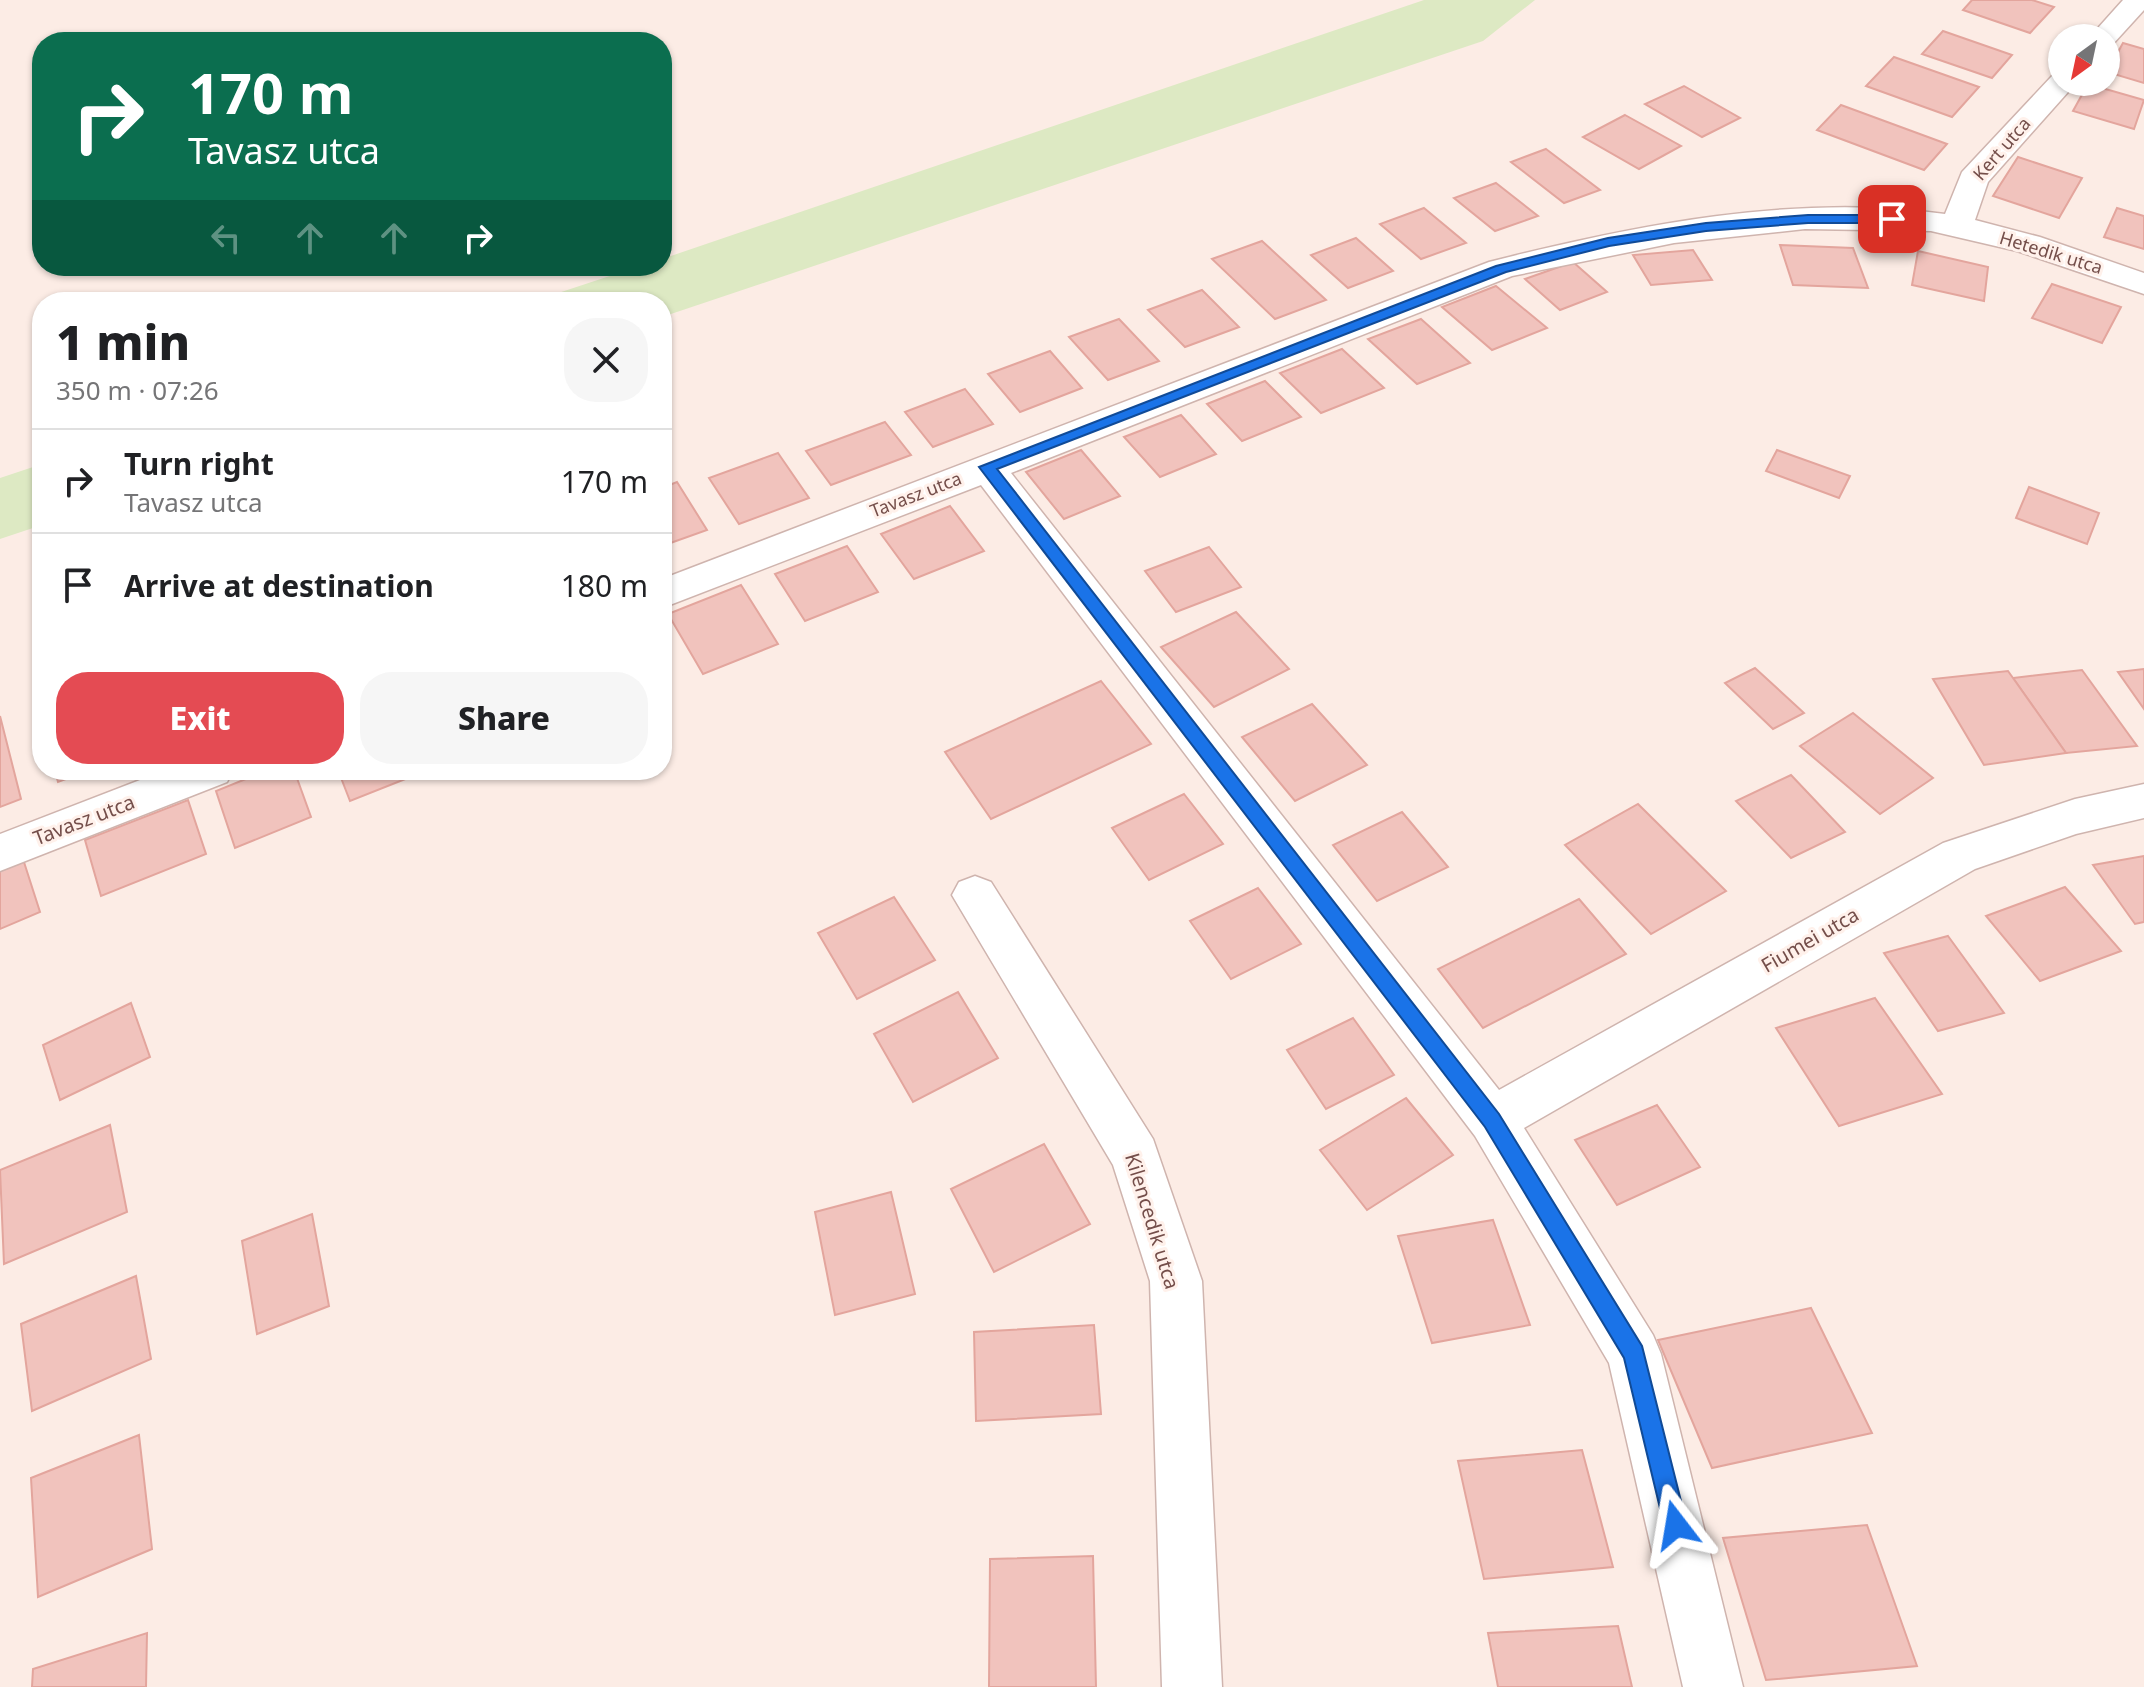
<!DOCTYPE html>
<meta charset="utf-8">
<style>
:root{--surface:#fff;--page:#f6f6f6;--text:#202124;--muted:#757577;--line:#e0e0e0;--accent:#e44b53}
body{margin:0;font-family:"Noto Sans",sans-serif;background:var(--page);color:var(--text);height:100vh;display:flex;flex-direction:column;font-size:30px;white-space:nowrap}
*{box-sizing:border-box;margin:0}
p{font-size:26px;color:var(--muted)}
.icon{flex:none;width:44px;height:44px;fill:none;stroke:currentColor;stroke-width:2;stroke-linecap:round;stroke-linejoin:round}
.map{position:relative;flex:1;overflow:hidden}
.sheet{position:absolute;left:32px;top:292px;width:640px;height:488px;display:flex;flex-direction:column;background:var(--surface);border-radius:32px;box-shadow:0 2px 6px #0004}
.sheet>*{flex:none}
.hud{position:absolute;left:32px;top:32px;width:640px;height:244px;border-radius:32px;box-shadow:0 2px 6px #0004;background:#0b6e4f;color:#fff;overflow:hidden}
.needle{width:52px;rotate:213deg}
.controls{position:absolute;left:2048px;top:24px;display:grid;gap:16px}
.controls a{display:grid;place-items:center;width:72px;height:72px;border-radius:50%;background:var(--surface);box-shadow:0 2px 6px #0004;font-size:40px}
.pin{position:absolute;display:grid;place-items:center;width:68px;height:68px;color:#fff;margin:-34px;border-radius:16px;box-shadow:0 4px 12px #0006}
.me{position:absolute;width:88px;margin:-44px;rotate:346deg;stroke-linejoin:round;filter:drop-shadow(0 0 6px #0008)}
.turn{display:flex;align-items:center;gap:28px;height:168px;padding:0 24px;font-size:36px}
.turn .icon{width:104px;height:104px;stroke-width:2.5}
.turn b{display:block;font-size:56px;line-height:68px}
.lanes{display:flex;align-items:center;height:76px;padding:0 24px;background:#0003;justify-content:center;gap:40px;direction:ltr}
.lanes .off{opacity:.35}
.round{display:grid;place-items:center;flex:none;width:84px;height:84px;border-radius:32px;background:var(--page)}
.head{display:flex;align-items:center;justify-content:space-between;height:136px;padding:0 24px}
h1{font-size:48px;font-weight:800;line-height:60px}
.action{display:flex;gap:16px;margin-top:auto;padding:16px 24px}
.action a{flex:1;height:92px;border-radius:32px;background:var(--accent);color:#fff;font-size:32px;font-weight:800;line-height:92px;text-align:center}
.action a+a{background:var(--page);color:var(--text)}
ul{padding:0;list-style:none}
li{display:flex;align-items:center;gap:24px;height:104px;padding:0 24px;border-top:2px solid var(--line)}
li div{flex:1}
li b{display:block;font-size:30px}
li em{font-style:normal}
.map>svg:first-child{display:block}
.green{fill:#dde9c3}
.building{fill:#f1c3bd;stroke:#e3a59d;stroke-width:2}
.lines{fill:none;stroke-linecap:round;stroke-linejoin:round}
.street-casing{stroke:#cfb4ae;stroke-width:3}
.street{fill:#fff;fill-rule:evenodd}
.route{fill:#1a73e8;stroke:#114b97;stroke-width:2}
.labels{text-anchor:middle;stroke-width:6;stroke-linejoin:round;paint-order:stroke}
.far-street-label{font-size:18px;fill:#744e4a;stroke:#fff1eb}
.street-label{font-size:20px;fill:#744e4a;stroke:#fff1eb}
</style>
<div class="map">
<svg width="2144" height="1687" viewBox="0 0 2144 1687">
<rect width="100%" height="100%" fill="#fcece5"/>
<g class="green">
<path d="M 1424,0 L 1535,0 L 1483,41 L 662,317 L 662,302 L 531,302 L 640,266 L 662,266 L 662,259 Z"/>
<path d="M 42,464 L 42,525 L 0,539 L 0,478 Z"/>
</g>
<g class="building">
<path d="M 1972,0 L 2032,0 L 2054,7 L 2030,33 L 1963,10 Z"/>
<path d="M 1943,31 L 2012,55 L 1992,78 L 1922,54 Z"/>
<path d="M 2123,43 L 2144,49 L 2144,83 L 2107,72 Z"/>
<path d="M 1894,57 L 1979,87 L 1952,117 L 1866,86 Z"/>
<path d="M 2088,84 L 2144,100 L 2134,129 L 2073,111 Z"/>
<path d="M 1684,86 L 1740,118 L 1702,137 L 1645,104 Z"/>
<path d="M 1841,105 L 1947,144 L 1924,170 L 1817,130 Z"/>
<path d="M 1625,115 L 1681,146 L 1639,169 L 1583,137 Z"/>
<path d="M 1546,149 L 1600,190 L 1564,203 L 1511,162 Z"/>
<path d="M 2018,157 L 2082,178 L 2059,218 L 1993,196 Z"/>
<path d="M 1496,183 L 1538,216 L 1495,231 L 1454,198 Z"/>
<path d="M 1424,208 L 1466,243 L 1421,259 L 1380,224 Z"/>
<path d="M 2117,208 L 2144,216 L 2144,249 L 2104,237 Z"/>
<path d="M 1356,238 L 1393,271 L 1348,288 L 1311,255 Z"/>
<path d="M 1262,241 L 1326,300 L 1275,319 L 1212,259 Z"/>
<path d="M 1780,245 L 1853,248 L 1868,288 L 1793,285 Z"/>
<path d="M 1693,250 L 1712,280 L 1651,285 L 1633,255 Z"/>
<path d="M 1918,251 L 1988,267 L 1984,301 L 1912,285 Z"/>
<path d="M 1573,262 L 1607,292 L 1560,310 L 1525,279 Z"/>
<path d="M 2052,284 L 2121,307 L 2102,343 L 2032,318 Z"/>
<path d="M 1496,286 L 1547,328 L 1492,350 L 1442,307 Z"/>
<path d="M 1202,290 L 1239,327 L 1185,347 L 1148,310 Z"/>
<path d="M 1119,319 L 1159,361 L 1108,380 L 1069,337 Z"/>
<path d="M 1421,319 L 1470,363 L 1417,384 L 1368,339 Z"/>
<path d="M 1342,349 L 1384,388 L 1321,413 L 1280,373 Z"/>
<path d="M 1050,351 L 1082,388 L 1020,412 L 988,374 Z"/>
<path d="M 1265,381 L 1301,417 L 1242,441 L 1207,404 Z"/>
<path d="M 965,389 L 993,424 L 933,447 L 905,412 Z"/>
<path d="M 1181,415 L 1216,454 L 1160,477 L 1124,437 Z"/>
<path d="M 885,422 L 911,455 L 831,485 L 806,451 Z"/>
<path d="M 1081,450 L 1120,496 L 1064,519 L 1026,472 Z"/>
<path d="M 1777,450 L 1850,476 L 1839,498 L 1766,471 Z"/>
<path d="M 778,453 L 809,498 L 739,524 L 709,478 Z"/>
<path d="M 677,482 L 707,530 L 662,546 L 662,488 Z"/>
<path d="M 2029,487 L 2099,513 L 2087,544 L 2016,518 Z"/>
<path d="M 950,506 L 984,551 L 914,579 L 881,534 Z"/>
<path d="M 847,546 L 878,592 L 805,621 L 775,574 Z"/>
<path d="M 1209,547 L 1241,587 L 1176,612 L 1145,571 Z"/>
<path d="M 741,585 L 778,644 L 703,674 L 668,614 Z"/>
<path d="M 1236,612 L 1289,669 L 1214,707 L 1161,647 Z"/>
<path d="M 1755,668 L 1804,713 L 1773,729 L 1725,683 Z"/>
<path d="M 2144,669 L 2144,709 L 2118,672 Z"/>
<path d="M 2082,670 L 2137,746 L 2066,753 L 2013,678 Z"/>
<path d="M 2008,671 L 2013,678 L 2066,753 L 1984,765 L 1933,679 Z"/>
<path d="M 1101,681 L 1151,744 L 991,819 L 945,752 Z"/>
<path d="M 1312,704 L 1367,765 L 1295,801 L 1242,737 Z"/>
<path d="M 1853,713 L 1933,778 L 1880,814 L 1800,746 Z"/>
<path d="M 0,716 L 21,799 L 0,807 Z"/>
<path d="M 55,770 L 90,770 L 58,782 Z"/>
<path d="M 268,770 L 294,770 L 311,817 L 235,848 L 216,791 Z"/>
<path d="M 338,770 L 428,770 L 350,801 Z"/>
<path d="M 1791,775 L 1845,832 L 1791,858 L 1736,801 Z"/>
<path d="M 1184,794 L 1223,844 L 1149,880 L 1112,828 Z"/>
<path d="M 188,800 L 206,854 L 101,896 L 85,840 Z"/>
<path d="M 1638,804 L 1726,891 L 1651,934 L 1565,845 Z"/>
<path d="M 1402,812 L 1448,867 L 1377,901 L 1333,845 Z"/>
<path d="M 2144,856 L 2144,922 L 2135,924 L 2093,865 Z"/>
<path d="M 23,859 L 40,912 L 0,929 L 0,869 Z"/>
<path d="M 2065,887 L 2121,951 L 2040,981 L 1986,916 Z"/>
<path d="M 1258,888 L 1301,944 L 1231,979 L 1190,921 Z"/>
<path d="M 894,897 L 935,960 L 857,999 L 818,933 Z"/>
<path d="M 1579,899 L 1626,954 L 1483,1028 L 1438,969 Z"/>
<path d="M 1948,936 L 2004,1013 L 1938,1031 L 1884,953 Z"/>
<path d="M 958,992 L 998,1058 L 913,1102 L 874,1034 Z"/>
<path d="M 1875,998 L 1942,1094 L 1839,1126 L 1776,1028 Z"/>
<path d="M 131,1003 L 150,1057 L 60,1100 L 43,1045 Z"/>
<path d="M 1353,1018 L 1394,1075 L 1326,1109 L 1287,1050 Z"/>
<path d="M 1406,1098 L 1453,1155 L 1367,1210 L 1320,1150 Z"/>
<path d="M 1657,1105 L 1700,1167 L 1617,1205 L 1575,1140 Z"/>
<path d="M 110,1125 L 127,1212 L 4,1264 L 0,1170 Z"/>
<path d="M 1044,1144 L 1090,1224 L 994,1272 L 951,1189 Z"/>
<path d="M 891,1192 L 915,1294 L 835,1315 L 815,1212 Z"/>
<path d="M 312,1214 L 329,1306 L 257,1334 L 242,1241 Z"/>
<path d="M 1493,1220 L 1530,1325 L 1432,1343 L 1398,1236 Z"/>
<path d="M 136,1276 L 151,1359 L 32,1411 L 21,1324 Z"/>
<path d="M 1811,1308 L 1872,1433 L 1712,1468 L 1658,1340 Z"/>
<path d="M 1094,1325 L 1101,1414 L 976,1421 L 974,1332 Z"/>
<path d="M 139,1435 L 152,1549 L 38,1597 L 31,1478 Z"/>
<path d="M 1582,1450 L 1613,1567 L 1484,1579 L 1458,1461 Z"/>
<path d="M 1867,1525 L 1917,1666 L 1766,1680 L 1723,1538 Z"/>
<path d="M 1093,1556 L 1096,1687 L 989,1687 L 990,1559 Z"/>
<path d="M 1618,1626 L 1632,1687 L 1498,1687 L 1488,1633 Z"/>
<path d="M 147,1633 L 146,1687 L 32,1687 L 33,1669 Z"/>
</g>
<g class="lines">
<g class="street-casing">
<g id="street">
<path d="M 2123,0 L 2144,0 L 2144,10 L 2113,44 L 2106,46 L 2106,38 L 2089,38 Z"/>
<path d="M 2062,73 L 2062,82 L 2077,82 L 1988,182 L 1975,220 L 2040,237 L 2144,273 L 2144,294 L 2017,251 L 1931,231 L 1805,229 L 1674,243 L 1512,276 L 1011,473 L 1499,1090 L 1943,843 L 2075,799 L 2144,784 L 2144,818 L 2076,834 L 1975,869 L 1524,1128 L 1653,1335 L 1661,1354 L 1743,1687 L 1683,1687 L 1609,1363 L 1475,1136 L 981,485 L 662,608 L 662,579 L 1489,262 C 1635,225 1795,193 1945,214 L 1962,172 L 2052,76 Z"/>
<path d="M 166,770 L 233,770 L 227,782 L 0,871 L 0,834 Z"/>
<path d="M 975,876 L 991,882 L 1153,1139 L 1202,1281 L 1222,1687 L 1162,1687 L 1150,1281 L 1113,1165 L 952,895 L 959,882 Z"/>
</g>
</g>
<use href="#street" class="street"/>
</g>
<path class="route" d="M 1808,215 L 1892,215 L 1898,219 L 1892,223 L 1808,223 L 1706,231 L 1609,246 L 1506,272 L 997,469 L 1499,1114 L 1642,1346 L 1687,1525 L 1684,1533 L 1676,1537 L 1667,1533 L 1664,1525 L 1624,1358 L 1485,1127 L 979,467 L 1496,266 L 1608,238 L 1706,223 Z"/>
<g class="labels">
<g class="far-street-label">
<text transform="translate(2002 149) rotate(-49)" y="6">Kert utca</text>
<text transform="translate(2051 253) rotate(17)" y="6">Hetedik utca</text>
<text transform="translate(916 495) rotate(-21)" y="6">Tavasz utca</text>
</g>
<g class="street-label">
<text transform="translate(84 820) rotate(-21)" y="7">Tavasz utca</text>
<text transform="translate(1810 940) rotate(-30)" y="7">Fiumei utca</text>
<text transform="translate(1152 1221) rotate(73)" y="7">Kilencedik utca</text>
</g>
</g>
</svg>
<div class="controls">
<a><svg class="needle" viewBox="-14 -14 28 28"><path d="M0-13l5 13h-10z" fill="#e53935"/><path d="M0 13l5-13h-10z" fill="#757577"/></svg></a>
</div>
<div class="pin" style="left:1892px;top:219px;background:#d93025"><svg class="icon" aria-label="arrive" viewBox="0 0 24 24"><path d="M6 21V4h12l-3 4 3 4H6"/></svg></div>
<svg class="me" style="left:1676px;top:1525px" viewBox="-20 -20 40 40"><path d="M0-17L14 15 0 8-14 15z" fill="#1a73e8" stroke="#fff" stroke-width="4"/></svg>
<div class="hud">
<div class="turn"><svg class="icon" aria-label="right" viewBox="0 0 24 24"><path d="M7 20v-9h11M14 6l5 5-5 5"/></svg><div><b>170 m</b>Tavasz utca</div></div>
<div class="lanes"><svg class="icon off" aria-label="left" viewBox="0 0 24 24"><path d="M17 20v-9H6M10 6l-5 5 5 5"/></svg><svg class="icon off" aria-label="ahead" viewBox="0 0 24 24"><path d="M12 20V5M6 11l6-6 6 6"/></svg><svg class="icon off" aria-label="ahead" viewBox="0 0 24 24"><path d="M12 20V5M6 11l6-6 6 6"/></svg><svg class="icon" aria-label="right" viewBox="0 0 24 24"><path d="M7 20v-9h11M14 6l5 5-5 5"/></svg></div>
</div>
<section class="sheet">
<div class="head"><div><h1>1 min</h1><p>350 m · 07:26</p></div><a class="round"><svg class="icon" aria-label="close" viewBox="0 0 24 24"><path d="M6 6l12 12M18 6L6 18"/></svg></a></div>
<ul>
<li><svg class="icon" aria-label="right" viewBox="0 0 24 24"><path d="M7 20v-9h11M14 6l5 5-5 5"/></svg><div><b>Turn right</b><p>Tavasz utca</p></div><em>170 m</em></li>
<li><svg class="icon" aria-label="arrive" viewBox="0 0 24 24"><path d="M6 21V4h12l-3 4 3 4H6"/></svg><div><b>Arrive at destination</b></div><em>180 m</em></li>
</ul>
<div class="action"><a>Exit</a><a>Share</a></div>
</section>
</div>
